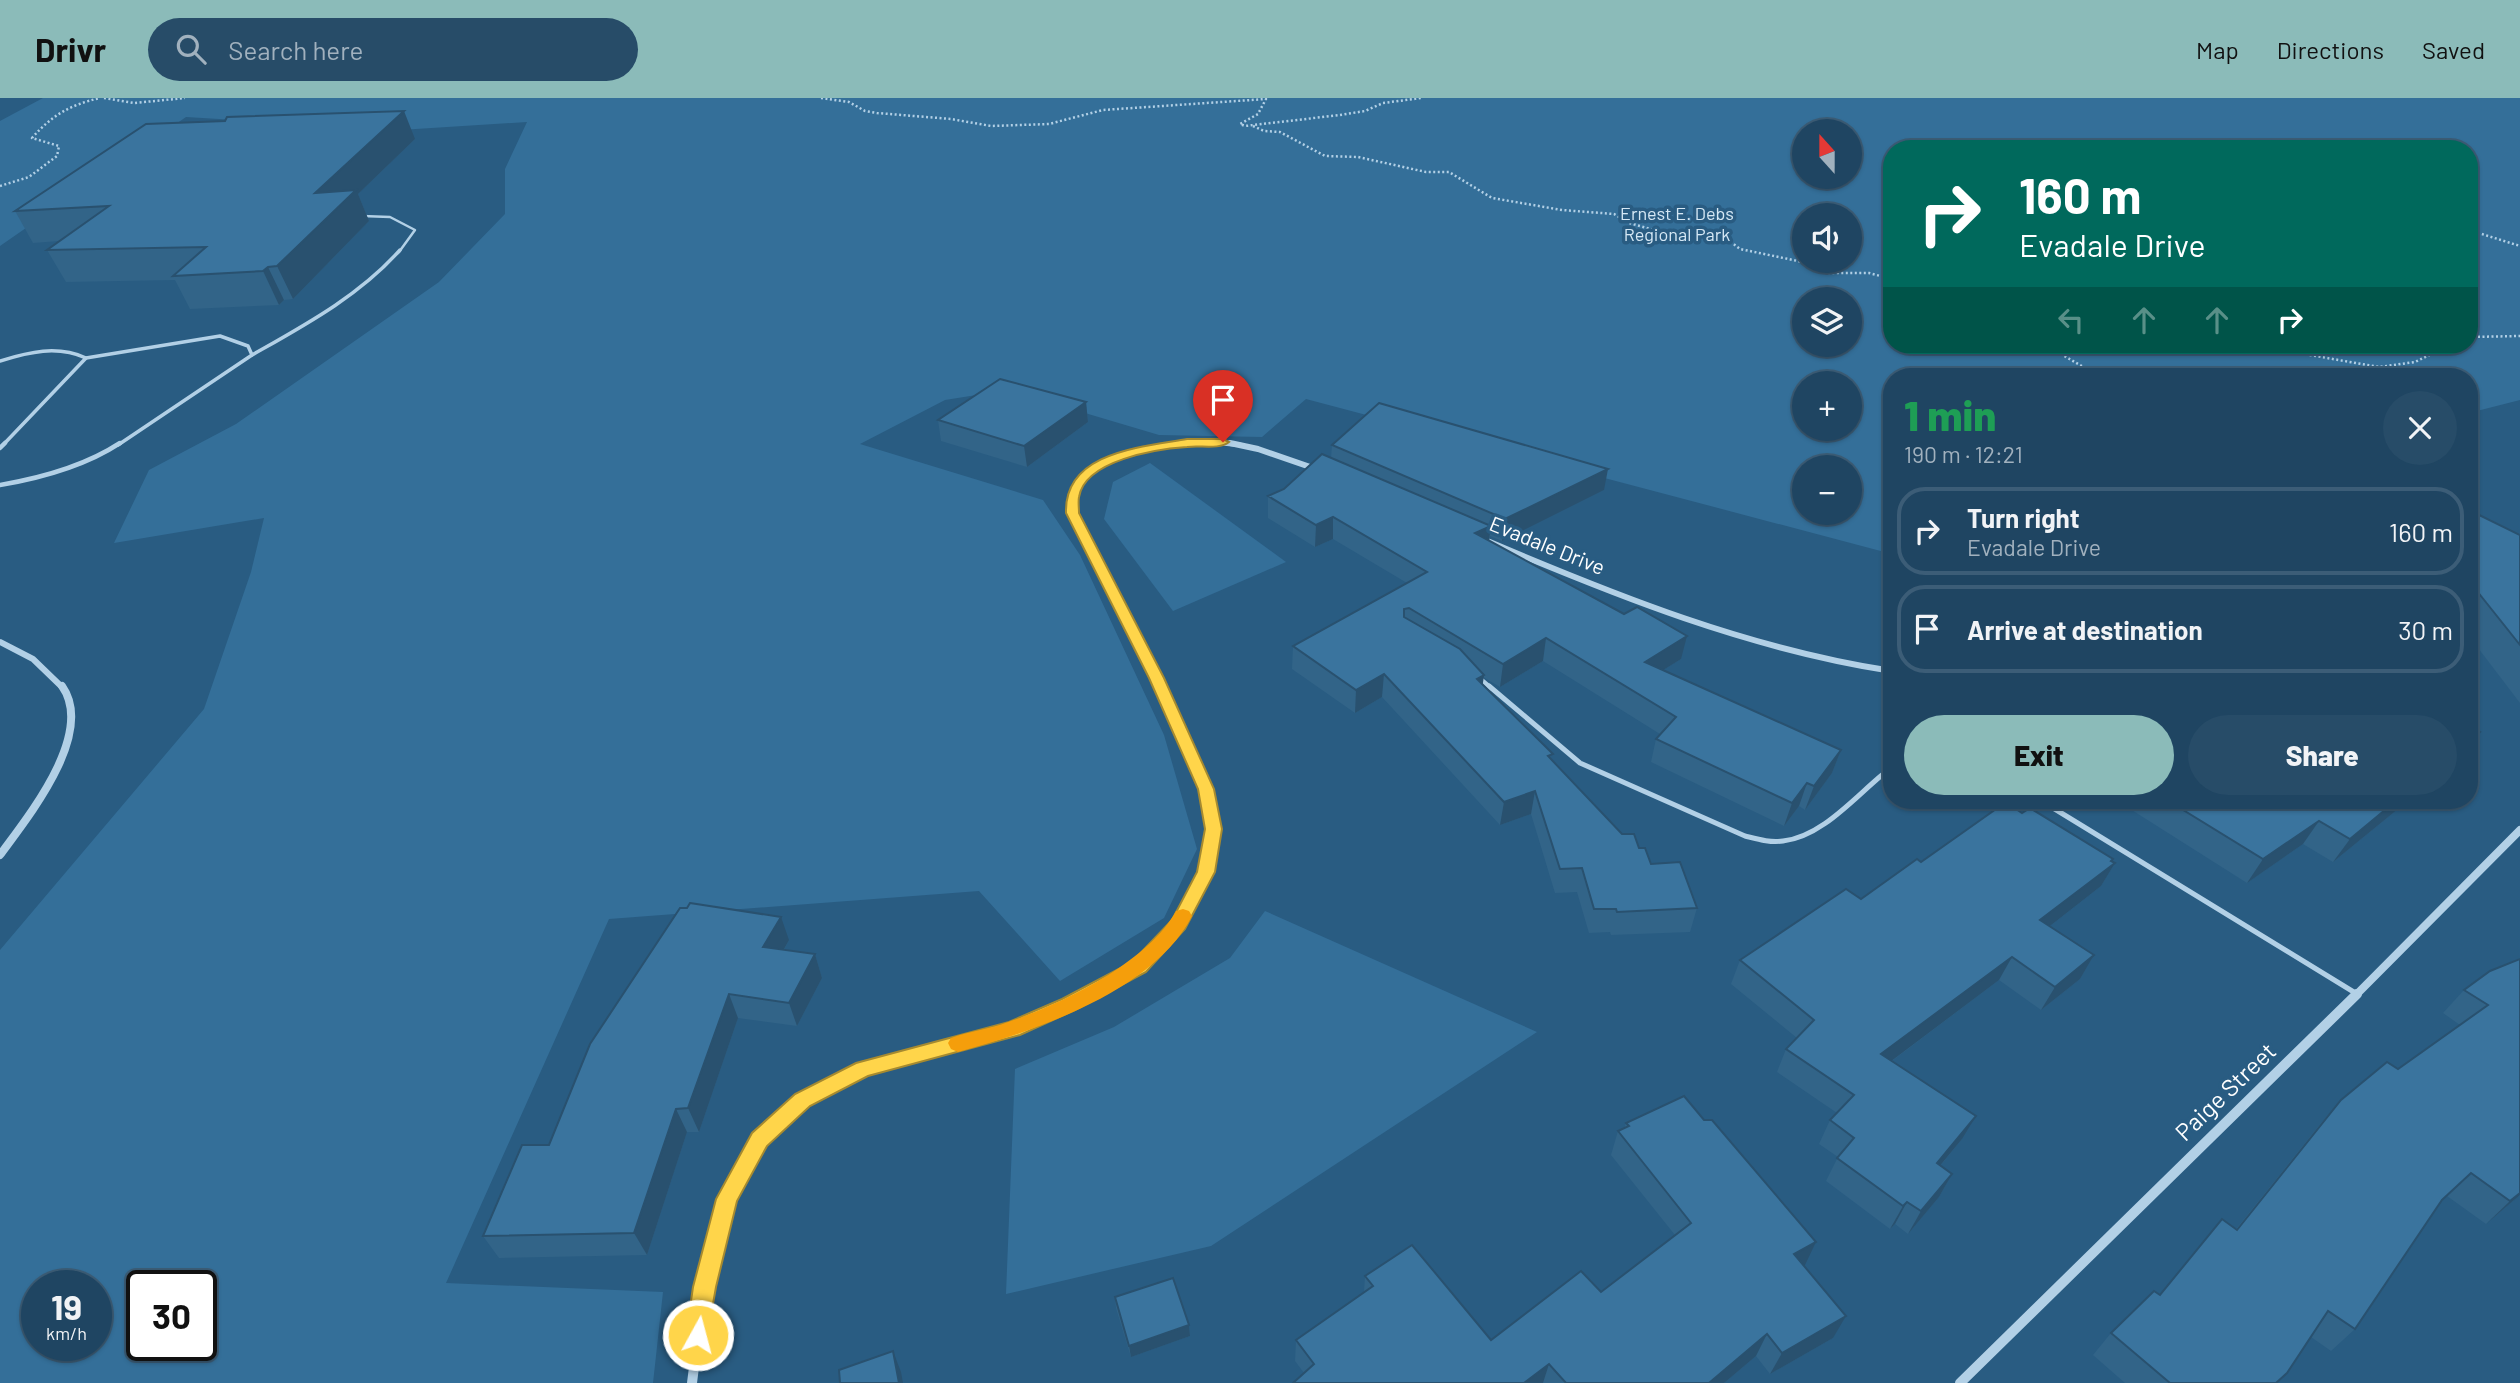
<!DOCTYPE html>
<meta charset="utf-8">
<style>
:root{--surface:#1f4562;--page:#274c68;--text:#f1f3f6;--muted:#a1b1be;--line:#3c5d77;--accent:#8bbbb9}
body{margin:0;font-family:Barlow,sans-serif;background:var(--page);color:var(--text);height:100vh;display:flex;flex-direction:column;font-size:26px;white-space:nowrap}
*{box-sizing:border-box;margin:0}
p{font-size:23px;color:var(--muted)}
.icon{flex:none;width:38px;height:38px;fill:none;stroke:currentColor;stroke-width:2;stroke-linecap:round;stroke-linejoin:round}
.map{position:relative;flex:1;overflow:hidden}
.details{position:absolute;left:1883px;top:270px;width:595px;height:441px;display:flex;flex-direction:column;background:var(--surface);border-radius:28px;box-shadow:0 2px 5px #0004,0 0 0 2px var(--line)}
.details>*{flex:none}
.top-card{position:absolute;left:1883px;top:42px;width:595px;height:214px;border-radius:28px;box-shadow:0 2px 5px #0004,0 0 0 2px var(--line);background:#00695c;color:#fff;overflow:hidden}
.needle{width:46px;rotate:339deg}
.fabs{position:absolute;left:1792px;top:21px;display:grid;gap:14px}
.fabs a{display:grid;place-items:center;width:70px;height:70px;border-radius:50%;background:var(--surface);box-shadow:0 2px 5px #0004,0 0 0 2px var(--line);font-size:35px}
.speed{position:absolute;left:21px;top:1172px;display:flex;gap:14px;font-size:35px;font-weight:700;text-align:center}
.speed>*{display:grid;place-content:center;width:91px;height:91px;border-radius:50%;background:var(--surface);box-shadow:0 2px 5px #0004,0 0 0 2px var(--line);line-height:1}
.speed small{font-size:18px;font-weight:400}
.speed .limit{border:4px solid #111;border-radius:10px;background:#fff;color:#111}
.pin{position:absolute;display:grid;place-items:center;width:60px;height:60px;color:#fff;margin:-72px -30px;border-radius:50% 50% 50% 0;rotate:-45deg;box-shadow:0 0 7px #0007}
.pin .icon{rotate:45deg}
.me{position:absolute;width:77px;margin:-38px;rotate:7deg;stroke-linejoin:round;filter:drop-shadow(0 0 5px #0008)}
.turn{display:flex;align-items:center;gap:24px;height:147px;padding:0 21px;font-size:32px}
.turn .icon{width:91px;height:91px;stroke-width:2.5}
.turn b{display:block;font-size:49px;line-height:60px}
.lanes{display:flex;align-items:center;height:66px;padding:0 21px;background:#0003;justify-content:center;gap:35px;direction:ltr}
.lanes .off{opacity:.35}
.round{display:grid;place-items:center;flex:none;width:74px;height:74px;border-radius:37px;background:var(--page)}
.summary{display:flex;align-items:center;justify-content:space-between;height:119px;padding:0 21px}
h1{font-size:42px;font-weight:800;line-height:52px;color:#1e9e55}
.cta{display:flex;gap:14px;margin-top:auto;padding:14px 21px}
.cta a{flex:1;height:80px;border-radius:42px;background:var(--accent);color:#111;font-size:28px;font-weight:800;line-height:80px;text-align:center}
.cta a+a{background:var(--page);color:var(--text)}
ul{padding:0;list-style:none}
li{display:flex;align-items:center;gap:21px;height:88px;margin:0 14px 10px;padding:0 7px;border:4px solid var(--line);border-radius:28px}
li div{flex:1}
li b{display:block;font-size:26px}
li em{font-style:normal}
header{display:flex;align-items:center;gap:42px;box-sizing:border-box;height:98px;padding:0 35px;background:var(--accent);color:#111}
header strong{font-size:33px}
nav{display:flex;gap:38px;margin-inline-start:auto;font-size:24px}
.search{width:490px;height:63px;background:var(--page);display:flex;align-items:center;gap:18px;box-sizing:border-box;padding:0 24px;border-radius:38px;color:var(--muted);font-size:26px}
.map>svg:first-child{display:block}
.green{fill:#346f99;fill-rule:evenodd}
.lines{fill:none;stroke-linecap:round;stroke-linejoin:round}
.path{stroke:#b2d0e6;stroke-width:2.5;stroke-dasharray:2 2.5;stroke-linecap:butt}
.lane-far3{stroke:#b2d0e6;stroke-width:2.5}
.lane-far2{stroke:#b2d0e6;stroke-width:3.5}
.lane-far1{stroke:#b2d0e6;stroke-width:4.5}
.lane{stroke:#b2d0e6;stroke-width:5}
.street-far3{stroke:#b2d0e6;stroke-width:4.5}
.street-far2{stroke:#b2d0e6;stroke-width:6}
.street-far1{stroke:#b2d0e6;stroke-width:8}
.street{stroke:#b2d0e6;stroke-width:10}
.wall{fill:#326488}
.shaded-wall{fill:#29516f}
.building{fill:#3a749e;stroke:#29516f;stroke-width:2}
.route{fill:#ffd54a;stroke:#a68a30;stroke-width:2}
.slow{fill:#f59e0b}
.labels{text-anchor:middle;stroke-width:7;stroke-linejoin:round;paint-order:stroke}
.far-park-label{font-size:18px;fill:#d5e8f5;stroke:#295c82}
.street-label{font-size:21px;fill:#fff;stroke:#295c82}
.near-street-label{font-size:24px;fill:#fff;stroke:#295c82}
</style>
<header>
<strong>Drivr</strong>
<div class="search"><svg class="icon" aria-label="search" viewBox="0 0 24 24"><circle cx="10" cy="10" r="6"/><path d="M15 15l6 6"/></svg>Search here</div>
<nav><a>Map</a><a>Directions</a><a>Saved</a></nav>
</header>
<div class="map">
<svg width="2520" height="1285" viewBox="0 0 2520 1285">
<rect width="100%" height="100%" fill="#295c82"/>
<g class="green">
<path d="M 43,0 L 2520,0 L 2520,302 L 2469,315 L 2469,278 L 1892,278 L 1892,456 L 1306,301 L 1262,339 L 1159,337 L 1008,292 L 945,302 L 860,346 L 1043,402 L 1080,457 L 1164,637 L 1197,751 L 1164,820 L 1060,883 L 979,793 L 609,821 L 446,1185 L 663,1194 L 653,1285 L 0,1285 L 0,852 L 204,611 L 251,474 L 264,420 L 114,445 L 149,372 L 236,326 L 439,184 L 505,116 L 505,71 L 527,24 L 400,32 L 186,19 L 0,148 L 0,23 ZM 1804,33 L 1850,33 L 1850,79 L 1804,79 ZM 1892,51 L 2469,51 L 2469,247 L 1892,247 ZM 1804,117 L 1850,117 L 1850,163 L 1804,163 ZM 1804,201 L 1850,201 L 1850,247 L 1804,247 ZM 1804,285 L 1850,285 L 1850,331 L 1804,331 ZM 1804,369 L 1850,369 L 1850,415 L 1804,415 ZM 37,1188 L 96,1188 L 96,1248 L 37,1248 ZM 142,1188 L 201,1188 L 201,1248 L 142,1248 Z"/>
<path d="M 1150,365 L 1286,464 L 1173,513 L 1104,421 L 1113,384 Z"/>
<path d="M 1265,813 L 1537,934 L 1211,1148 L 1006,1196 L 1015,971 L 1114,929 L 1230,860 Z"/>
</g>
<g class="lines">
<g class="path">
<path d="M 104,0 L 134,5 L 185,0"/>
<path d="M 821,0 L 849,4 L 865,13 L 877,15 L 951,21 L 991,28 L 1049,26 L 1103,12 L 1266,1 L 1258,16 L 1240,26 L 1245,28 L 1340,17 L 1365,13 L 1383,5 L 1421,0"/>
<path d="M 1253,28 L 1264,33 L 1280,34 L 1325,58 L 1358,59 L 1426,74 L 1449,74 L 1492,100 L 1562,112 L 1614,116 L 1629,125 L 1665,135 L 1727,141 L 1740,151 L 1798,163 L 1829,175 L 1869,175 L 1892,181"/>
<path d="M 0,88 L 29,79 L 57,58 L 59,48 L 32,40 C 52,17 70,7 100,0"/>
<path d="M 2469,132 L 2520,148"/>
<path d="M 2469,239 L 2520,238"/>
<path d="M 2045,247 L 2099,278"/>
<path d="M 2252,247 L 2379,269 L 2415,264 L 2450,247"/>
</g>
<path class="lane-far3" d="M 362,118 L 390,119 L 415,132 L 399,154"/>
<g class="lane-far2">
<path d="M 252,257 C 305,227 359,198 400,152"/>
<path d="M 86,260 L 220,238 L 248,248 L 252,257 L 118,347"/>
<path d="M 0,263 C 29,254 57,247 86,260 L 3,347"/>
</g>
<g class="lane-far1">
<path d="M 0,350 L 5,345"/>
<path d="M 0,387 C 41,380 85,368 120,345"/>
<path d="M 1478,579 L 1491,590"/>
</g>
<g class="lane">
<path d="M 1489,588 L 1580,665 L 1745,738 C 1757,741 1770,745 1783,743 C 1821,739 1854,700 1882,677 L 1892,674"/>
<path d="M 2040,702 L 2357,896"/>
</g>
<path class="street-far3" d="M 1171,347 L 1207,344 L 1241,347"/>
<g class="street-far2">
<path d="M 1230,345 L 1258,351 L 1316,371"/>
<path d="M 1485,442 C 1617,498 1749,551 1892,573"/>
<path d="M 0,544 L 33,561 L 63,590"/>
<path d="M 1162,590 L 1073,415 C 1070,357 1144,350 1187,345"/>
</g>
<g class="street-far1">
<path d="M 0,757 C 27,720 96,636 62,588"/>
<path d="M 1085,898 L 1139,869 L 1179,827 L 1206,774 L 1214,731 L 1206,690 L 1161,588"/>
<path d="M 2355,898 L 2520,732"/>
</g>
<g class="street">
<path d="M 692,1285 L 704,1189 L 727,1101 L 760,1041 L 803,1002 L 863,971 L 1013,931 L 1089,896"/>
<path d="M 1960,1285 L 2357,896"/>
</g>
</g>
<g class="wall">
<path d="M 415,41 L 358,96 L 369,123 L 293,201 L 284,202 L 279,207 L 190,211 L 175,182 L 66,184 L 47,152 L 59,143 L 33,145 L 15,113 Z"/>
<path d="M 1086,304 L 1088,324 L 1027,369 L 941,343 L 938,322 Z"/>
<path d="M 1332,347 L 1604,392 L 1502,443 L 1490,438 L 1489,443 L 1681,561 L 1663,572 L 1841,652 L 1832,675 L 1805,712 L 1799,708 L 1784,728 L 1651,664 L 1656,641 L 1660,636 L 1543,563 L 1500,589 L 1483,579 L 1482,587 L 1552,662 L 1622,736 L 1639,750 L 1651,766 L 1697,810 L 1690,834 L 1611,837 L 1610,834 L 1589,835 L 1577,794 L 1555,795 L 1531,716 L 1500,727 L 1382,599 L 1355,615 L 1292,571 L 1293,548 L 1407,485 L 1333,441 L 1315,449 L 1268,420 L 1268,398 L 1284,391 L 1331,360 Z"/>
<path d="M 2469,412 L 2520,437 L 2520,605 L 2469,538 Z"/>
<path d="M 2116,702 L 2409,702 L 2333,764 L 2303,746 L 2247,785 Z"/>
<path d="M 2022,715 L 2115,765 L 2101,788 L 2050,828 L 2094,857 L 2080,881 L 2041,912 L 1999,882 L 1892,963 L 1962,1041 L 1941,1067 L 1952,1076 L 1939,1099 L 1908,1136 L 1895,1126 L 1890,1131 L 1826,1083 L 1838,1059 L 1819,1046 L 1830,1022 L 1837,1015 L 1777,974 L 1786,951 L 1797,940 L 1731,886 L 1740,862 L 1861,801 L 1921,764 Z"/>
<path d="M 789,842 L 784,852 L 815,856 L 822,880 L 797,928 L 738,920 L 699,1034 L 687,1034 L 647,1157 L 499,1160 L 483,1138 L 549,1047 Z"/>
<path d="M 2490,873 L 2520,1097 L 2486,1126 L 2447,1098 L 2441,1104 L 2355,1231 L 2331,1253 L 2311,1239 L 2287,1275 L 2277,1285 L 2125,1285 L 2093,1257 L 2111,1235 L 2160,1197 L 2236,1131 L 2321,1025 L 2341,1002 L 2398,971 L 2460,927 L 2443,915 L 2464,892 Z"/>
<path d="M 1704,1022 L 1816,1144 L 1803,1167 L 1833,1240 L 1770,1276 L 1756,1258 L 1724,1285 L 1293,1285 L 1304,1275 L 1295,1263 L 1296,1242 L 1364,1194 L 1365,1178 L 1491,1242 L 1601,1194 L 1675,1137 L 1611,1057 L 1618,1033 L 1624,1031 L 1626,1025 Z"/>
<path d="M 1115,1199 L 1189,1227 L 1190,1238 L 1131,1259 L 1116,1210 Z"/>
</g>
<g class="shaded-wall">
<path d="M 404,13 L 415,41 L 358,96 L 369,123 L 293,201 L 277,168 L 315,95 Z"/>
<path d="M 268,169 L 284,202 L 279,207 L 263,173 Z"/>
<path d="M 1086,304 L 1088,324 L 1027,369 L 1024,348 Z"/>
<path d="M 1608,371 L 1604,392 L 1502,443 L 1505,421 Z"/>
<path d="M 1333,419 L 1333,441 L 1315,449 L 1316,427 Z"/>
<path d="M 1491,428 L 1488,449 L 1475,435 Z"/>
<path d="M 1687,538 L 1681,561 L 1639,587 L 1645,564 Z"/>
<path d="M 1546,540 L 1543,563 L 1500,589 L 1503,566 Z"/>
<path d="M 1384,576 L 1382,599 L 1355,615 L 1356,592 Z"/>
<path d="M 1484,577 L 1481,600 L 1477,581 Z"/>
<path d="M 2480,634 L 2469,648 L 2469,643 Z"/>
<path d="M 1841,652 L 1832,675 L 1805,712 L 1814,688 Z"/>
<path d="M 1807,685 L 1799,708 L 1784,728 L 1792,705 Z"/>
<path d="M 1535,693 L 1531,716 L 1500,727 L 1504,704 Z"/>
<path d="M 2397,702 L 2409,702 L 2333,764 L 2350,741 Z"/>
<path d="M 2319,723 L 2303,746 L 2247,785 L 2263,761 Z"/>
<path d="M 2113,761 L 2108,770 L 2115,765 L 2101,788 L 2028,845 L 2040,822 Z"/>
<path d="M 781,819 L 789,842 L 772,873 L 763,849 Z"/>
<path d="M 815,856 L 822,880 L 797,928 L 789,905 Z"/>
<path d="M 2094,857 L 2080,881 L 2041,912 L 2055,889 Z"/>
<path d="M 2012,859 L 1999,882 L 1870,979 L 1881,956 Z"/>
<path d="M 729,896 L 738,920 L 699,1034 L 688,1010 Z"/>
<path d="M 676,1011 L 687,1034 L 647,1157 L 634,1135 Z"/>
<path d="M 1976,1018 L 1962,1041 L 1924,1087 L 1937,1065 Z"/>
<path d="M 1952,1076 L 1939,1099 L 1908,1136 L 1921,1113 Z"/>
<path d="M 2520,1095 L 2520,1097 L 2486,1126 L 2510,1103 Z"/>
<path d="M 1907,1104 L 1895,1126 L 1890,1131 L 1903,1108 Z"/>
<path d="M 1816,1144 L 1805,1167 L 1783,1178 L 1794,1156 Z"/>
<path d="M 1846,1218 L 1833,1240 L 1770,1276 L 1782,1255 Z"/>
<path d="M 1189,1227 L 1190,1238 L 1131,1259 L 1129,1248 Z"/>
<path d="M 1767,1236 L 1756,1258 L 1724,1285 L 1709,1285 Z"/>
<path d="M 893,1253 L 901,1274 L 903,1285 L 899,1285 Z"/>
<path d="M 1549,1266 L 1543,1285 L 1524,1285 Z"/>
</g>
<g class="building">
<path d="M 404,13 L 315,95 L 356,92 L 277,168 L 268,169 L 263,173 L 173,178 L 206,149 L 47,152 L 109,108 L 15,113 L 146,26 L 225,23 L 227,19 Z"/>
<path d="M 1000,281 L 1086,304 L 1024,348 L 938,322 Z"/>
<path d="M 1379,305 L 1608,371 L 1505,421 L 1332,347 Z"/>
<path d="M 1322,356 L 1491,428 L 1475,435 L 1624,516 L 1637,509 L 1687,538 L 1645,564 L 1841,652 L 1814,688 L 1807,685 L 1792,705 L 1656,641 L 1676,619 L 1546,540 L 1503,566 L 1409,510 L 1404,511 L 1404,519 L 1460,551 L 1484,577 L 1477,581 L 1553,656 L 1548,658 L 1622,736 L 1634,736 L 1639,750 L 1645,750 L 1651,766 L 1680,764 L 1697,810 L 1617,814 L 1616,811 L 1594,811 L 1582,770 L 1560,771 L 1535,693 L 1504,704 L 1384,576 L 1356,592 L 1293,548 L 1427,474 L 1333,419 L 1316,427 L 1268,398 L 1284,391 Z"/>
<path d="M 2469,412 L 2520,437 L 2520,547 L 2469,483 Z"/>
<path d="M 2469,629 L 2480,634 L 2469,643 Z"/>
<path d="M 2167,702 L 2397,702 L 2350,741 L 2319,723 L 2263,761 Z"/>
<path d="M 2006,704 L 2022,715 L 2030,710 L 2113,761 L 2111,763 L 2115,765 L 2040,822 L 2094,857 L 2055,889 L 2012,859 L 1881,956 L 1976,1018 L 1937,1065 L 1952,1076 L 1921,1113 L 1907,1104 L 1903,1108 L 1837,1060 L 1854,1040 L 1830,1022 L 1854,997 L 1786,951 L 1814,922 L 1740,862 L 1846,791 L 1861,801 L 1917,761 L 1921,764 Z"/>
<path d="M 690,805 L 781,819 L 763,849 L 815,856 L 789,905 L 729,896 L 688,1010 L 676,1011 L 634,1135 L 483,1138 L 522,1047 L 549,1047 L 590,946 L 680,810 L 687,810 Z"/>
<path d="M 2520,861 L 2520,1095 L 2510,1103 L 2471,1075 L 2442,1102 L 2355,1231 L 2328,1213 L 2287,1275 L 2276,1285 L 2170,1285 L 2111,1235 L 2154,1193 L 2160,1197 L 2222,1121 L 2237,1132 L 2341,1002 L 2387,964 L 2398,971 L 2488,907 L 2464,892 L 2490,873 Z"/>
<path d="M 1684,998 L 1704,1022 L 1712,1022 L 1816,1144 L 1794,1156 L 1846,1218 L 1782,1255 L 1767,1236 L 1709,1285 L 1566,1285 L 1549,1266 L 1524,1285 L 1293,1285 L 1314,1266 L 1296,1242 L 1373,1188 L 1365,1178 L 1412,1147 L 1491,1242 L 1581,1173 L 1601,1194 L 1691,1125 L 1618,1033 L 1629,1028 L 1626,1025 Z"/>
<path d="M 1173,1180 L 1189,1227 L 1129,1248 L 1115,1199 Z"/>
<path d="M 893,1253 L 899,1285 L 840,1285 L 839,1272 Z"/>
</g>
<path class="route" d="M 1187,341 L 1223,341 L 1229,344 C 1219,352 1200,347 1187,349 C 1157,351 1085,362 1079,399 C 1078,404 1079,410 1079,415 L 1164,580 L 1214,691 L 1222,731 L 1215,774 L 1185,831 L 1146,874 L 1075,912 L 1020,937 L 868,978 L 810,1008 L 767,1048 L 737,1103 L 716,1189 L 706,1245 L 698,1249 L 690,1245 L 686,1237 L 693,1189 L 716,1101 L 752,1035 L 795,996 L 856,965 L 1009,924 L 1062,901 L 1132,864 L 1172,822 L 1197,774 L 1205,731 L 1198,691 L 1149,580 L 1066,415 C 1064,354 1141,349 1187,341 Z"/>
<path class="slow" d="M 1183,811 L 1189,813 L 1192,818 C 1154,893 1035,933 958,954 L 951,951 L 948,945 L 951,940 C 970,933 990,931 1008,924 C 1062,906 1148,864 1176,813 Z"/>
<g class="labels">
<g class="far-park-label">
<text x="1677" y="122">Ernest E. Debs<tspan x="1677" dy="21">Regional Park</tspan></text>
</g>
<g class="street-label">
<text transform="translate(1547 448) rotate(22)" y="7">Evadale Drive</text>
</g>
<g class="near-street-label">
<text transform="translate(2226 994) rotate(-44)" y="8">Paige Street</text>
</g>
</g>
</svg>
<div class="fabs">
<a><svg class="needle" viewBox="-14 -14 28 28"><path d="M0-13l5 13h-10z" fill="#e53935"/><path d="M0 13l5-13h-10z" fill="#a1b1be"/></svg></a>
<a><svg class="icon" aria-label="sound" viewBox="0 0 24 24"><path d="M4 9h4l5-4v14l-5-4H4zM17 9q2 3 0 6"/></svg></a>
<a><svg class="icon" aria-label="layers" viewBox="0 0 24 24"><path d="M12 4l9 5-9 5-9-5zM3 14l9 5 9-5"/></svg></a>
<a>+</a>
<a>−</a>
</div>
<div class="speed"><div>19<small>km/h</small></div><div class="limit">30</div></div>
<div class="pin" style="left:1223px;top:344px;background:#d93025"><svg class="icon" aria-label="arrive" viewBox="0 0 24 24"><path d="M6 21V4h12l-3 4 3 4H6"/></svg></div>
<svg class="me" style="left:698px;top:1237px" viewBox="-20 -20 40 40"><circle r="17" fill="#ffd54a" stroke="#fff" stroke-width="3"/><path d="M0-11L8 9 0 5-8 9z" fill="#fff"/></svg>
<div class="top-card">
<div class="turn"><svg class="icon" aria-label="right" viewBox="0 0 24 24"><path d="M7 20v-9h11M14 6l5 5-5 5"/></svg><div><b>160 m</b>Evadale Drive</div></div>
<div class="lanes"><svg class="icon off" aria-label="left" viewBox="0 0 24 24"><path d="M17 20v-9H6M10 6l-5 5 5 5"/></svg><svg class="icon off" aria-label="ahead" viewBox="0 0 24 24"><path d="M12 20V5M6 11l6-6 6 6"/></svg><svg class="icon off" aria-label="ahead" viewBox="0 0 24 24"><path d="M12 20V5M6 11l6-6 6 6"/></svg><svg class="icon" aria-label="right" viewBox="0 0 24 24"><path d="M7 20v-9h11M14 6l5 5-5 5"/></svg></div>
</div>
<section class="details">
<div class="summary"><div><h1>1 min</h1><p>190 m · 12:21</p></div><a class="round"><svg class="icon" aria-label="close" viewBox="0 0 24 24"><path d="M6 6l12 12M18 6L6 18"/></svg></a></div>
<ul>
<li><svg class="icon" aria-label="right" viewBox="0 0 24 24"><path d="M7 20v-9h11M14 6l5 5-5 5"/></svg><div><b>Turn right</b><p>Evadale Drive</p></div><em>160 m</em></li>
<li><svg class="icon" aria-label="arrive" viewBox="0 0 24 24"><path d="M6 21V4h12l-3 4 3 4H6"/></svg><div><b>Arrive at destination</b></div><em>30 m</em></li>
</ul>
<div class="cta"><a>Exit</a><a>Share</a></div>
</section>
</div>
